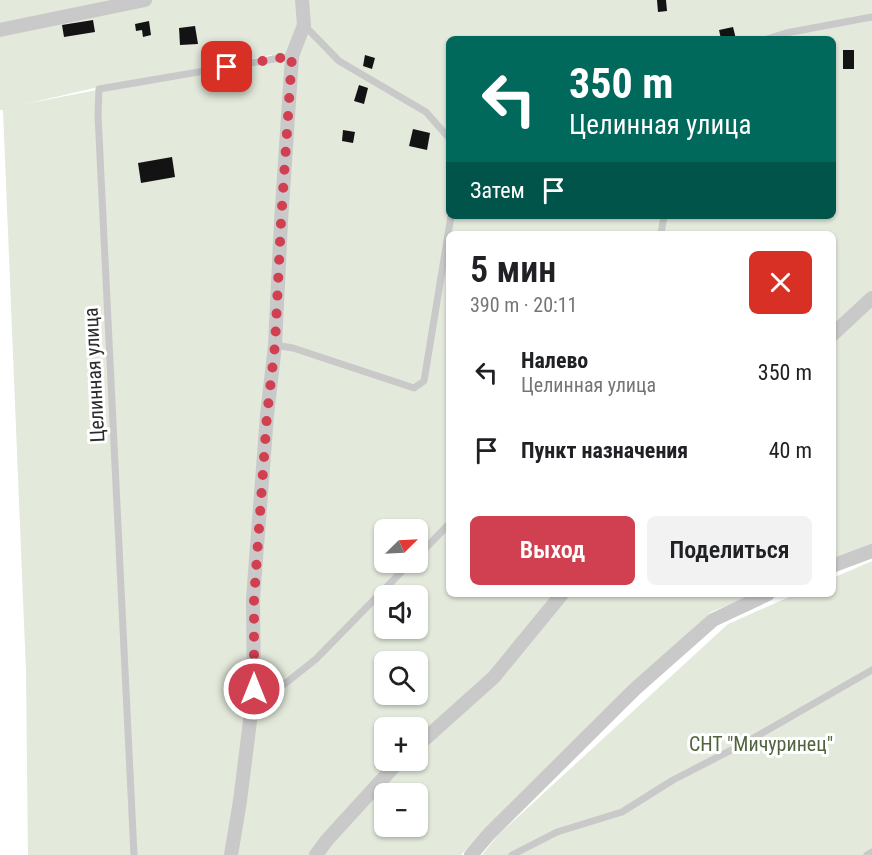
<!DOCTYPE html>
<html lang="ru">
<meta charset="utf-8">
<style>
:root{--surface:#fff;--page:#f2f2f2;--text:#202124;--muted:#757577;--accent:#d14050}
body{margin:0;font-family:"Roboto Condensed",sans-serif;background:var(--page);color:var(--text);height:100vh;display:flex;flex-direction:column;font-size:22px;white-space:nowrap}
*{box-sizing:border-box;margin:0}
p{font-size:20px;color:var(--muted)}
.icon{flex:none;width:33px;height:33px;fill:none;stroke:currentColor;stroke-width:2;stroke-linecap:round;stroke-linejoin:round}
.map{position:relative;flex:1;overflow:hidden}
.details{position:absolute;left:446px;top:231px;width:390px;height:366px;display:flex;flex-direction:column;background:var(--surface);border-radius:9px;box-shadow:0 2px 4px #0004}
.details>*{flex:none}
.banner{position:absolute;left:446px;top:36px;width:390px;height:183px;border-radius:9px;box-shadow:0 2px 4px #0004;background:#00695c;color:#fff;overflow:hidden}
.needle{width:39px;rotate:66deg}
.buttons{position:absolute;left:374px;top:519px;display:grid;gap:12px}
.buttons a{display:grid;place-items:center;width:54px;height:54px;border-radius:9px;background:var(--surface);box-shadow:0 2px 4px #0004;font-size:30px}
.pin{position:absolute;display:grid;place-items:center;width:51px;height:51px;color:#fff;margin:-26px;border-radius:12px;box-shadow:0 3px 9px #0006}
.me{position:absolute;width:66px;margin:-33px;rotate:0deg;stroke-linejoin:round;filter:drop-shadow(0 0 4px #0008)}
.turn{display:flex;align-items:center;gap:21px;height:126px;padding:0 24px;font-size:27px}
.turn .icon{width:78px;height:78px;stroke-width:2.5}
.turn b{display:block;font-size:42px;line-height:51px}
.then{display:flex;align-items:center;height:57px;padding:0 24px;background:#0003;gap:12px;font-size:22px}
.round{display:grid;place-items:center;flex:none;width:63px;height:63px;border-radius:9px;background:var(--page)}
.overview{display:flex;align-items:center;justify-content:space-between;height:102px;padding:0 24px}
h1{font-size:36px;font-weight:600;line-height:45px}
.button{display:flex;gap:12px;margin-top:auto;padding:12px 24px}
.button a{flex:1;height:69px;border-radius:9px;background:var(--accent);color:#fff;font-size:24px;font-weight:600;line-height:69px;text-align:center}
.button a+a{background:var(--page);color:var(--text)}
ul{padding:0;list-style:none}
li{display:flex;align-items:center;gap:18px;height:78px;padding:0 24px}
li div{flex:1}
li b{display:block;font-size:22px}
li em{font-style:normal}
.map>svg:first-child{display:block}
.green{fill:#e3e9db;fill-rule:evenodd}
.building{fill:#131313}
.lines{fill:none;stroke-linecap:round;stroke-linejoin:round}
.service{stroke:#c9c9c9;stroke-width:7}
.minor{stroke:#c9c9c9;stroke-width:14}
.route{stroke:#d14050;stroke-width:10;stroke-dasharray:0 18}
.labels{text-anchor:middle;stroke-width:6;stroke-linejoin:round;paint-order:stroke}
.street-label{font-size:20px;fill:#2c2c2c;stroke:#fff}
.park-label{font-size:20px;fill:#51633f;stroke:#fff}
</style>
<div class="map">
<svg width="872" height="855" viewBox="0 0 872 855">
<rect width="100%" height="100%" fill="#fff"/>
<g class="green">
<path d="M 0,0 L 872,0 L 872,546 L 833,562 L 832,234 L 448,234 L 448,594 L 756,594 L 711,612 L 491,823 L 461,855 L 28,855 L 26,672 L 3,110 L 0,110 ZM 448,39 L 832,39 L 832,216 L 448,216 ZM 272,55 L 272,56 L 25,104 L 103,86 ZM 384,530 L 417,530 L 417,562 L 384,562 ZM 384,596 L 417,596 L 417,628 L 384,628 ZM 384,662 L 417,662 L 417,694 L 384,694 ZM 384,728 L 417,728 L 417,760 L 384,760 ZM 384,794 L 417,794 L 417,826 L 384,826 Z"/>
<path d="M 872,561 L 872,855 L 482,855 L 497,836 L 728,624 L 796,594 L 832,594 L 833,578 Z"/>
</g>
<g class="building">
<path d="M 657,0 L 666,0 L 667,11 L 658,12 Z"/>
<path d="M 93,20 L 95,32 L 64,37 L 62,25 Z"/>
<path d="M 149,21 L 151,35 L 143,37 L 142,30 L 136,31 L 135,24 Z"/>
<path d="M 195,26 L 198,44 L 180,45 L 179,28 Z"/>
<path d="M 733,27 L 736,39 L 721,39 L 719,30 Z"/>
<rect x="843" y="50" width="11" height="19"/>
<path d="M 365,55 L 375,58 L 372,69 L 363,66 Z"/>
<path d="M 359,85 L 368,88 L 364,104 L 354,101 Z"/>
<path d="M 413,129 L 430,133 L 427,150 L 409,146 Z"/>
<path d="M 343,130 L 355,132 L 353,143 L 342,141 Z"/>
<path d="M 172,157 L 175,177 L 141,183 L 138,163 Z"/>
</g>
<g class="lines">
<g class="service">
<path d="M 304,25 L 339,61 L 426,112 L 448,137"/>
<path d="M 767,39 L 786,33 L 872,17"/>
<path d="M 661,234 L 664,216"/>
<path d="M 275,345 L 293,348 L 414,388 L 424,381 L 451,216"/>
<path d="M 417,557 L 448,525"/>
<path d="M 254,689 L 269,689 L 282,686 L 316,659 L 411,562"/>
<path d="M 134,855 L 98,115 L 99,89 L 292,56"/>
<path d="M 512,855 L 557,832 L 622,812 L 673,780 L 745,743 L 872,670"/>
<path d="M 867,855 L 872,852"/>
</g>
<g class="minor">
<path d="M 0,30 L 145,0"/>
<path d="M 832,335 L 872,298"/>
<path d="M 832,566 L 872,551"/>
<path d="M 417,746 L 494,677 L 562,594"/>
<path d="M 231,855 L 240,801 L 254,689 L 253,599 L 267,415 L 275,345 L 281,222 L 292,56 L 304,25 L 302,0"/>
<path d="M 316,855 L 327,840 L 400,760"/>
<path d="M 471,855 L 489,834 L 635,689 L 713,620 L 768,594"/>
</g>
</g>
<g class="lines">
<path class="route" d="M 227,67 L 292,56 L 281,222 L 275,345 L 267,415 L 254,599 L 254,689"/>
</g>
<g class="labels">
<g class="street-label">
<text transform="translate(94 375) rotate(-93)" y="7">Целинная улица</text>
</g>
<g class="park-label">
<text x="761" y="751">СНТ "Мичуринец"</text>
</g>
</g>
</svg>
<div class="buttons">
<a><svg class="needle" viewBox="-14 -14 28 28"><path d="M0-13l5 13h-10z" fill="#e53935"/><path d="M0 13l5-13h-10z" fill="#757577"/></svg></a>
<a><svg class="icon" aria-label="sound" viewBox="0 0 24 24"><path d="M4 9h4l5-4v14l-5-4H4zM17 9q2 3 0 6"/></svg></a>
<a><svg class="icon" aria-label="search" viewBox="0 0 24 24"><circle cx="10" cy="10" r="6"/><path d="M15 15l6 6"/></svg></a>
<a>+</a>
<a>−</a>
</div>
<div class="pin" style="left:227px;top:67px;background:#d93025"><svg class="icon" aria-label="arrive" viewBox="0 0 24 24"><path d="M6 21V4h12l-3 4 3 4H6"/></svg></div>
<svg class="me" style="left:254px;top:689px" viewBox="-20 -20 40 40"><circle r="17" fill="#d14050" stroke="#fff" stroke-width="3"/><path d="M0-11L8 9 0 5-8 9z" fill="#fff"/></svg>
<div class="banner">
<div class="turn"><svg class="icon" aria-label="left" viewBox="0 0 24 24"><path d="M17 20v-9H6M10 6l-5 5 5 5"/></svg><div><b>350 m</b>Целинная улица</div></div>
<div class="then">Затем<svg class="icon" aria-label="arrive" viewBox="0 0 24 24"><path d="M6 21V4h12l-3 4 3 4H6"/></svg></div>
</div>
<section class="details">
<div class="overview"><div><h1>5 мин</h1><p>390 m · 20:11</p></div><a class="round" style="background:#d93025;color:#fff"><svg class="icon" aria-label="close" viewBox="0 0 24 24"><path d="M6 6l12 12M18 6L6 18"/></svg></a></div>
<ul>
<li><svg class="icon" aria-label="left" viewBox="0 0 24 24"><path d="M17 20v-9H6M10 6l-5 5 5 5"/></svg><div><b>Налево</b><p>Целинная улица</p></div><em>350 m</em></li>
<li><svg class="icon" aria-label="arrive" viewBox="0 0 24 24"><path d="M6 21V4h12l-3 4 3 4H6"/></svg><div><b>Пункт назначения</b></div><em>40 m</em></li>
</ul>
<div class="button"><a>Выход</a><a>Поделиться</a></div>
</section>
</div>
